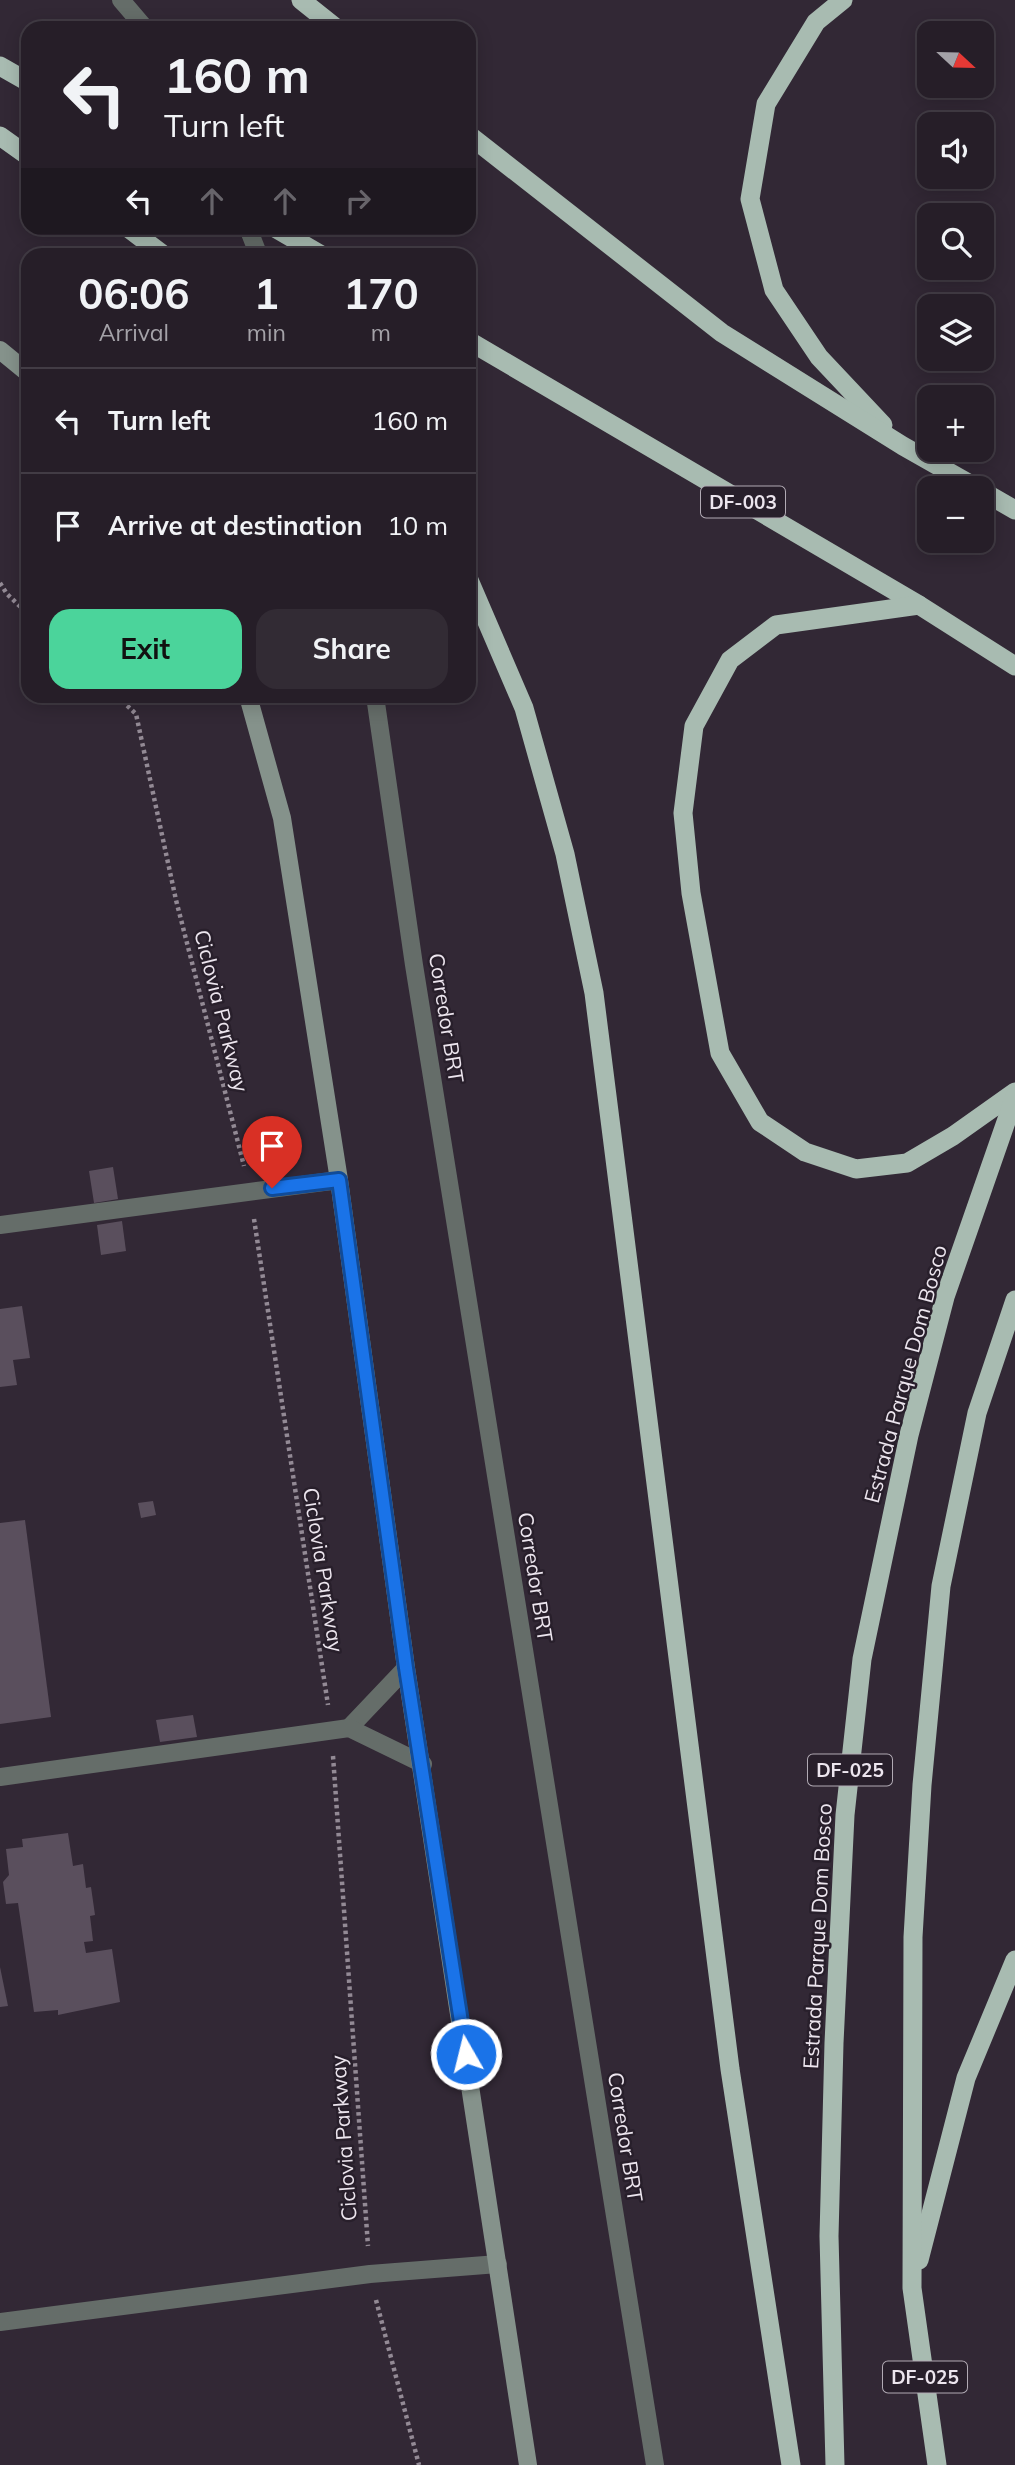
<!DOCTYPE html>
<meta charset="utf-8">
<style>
:root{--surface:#261e28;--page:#322b34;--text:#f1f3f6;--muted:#a4a2a8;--line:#423c45;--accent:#4bd49b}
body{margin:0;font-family:Mulish,sans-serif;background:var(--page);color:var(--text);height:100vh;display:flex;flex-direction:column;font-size:26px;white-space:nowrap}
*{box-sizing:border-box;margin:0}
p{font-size:23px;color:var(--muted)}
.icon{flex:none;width:38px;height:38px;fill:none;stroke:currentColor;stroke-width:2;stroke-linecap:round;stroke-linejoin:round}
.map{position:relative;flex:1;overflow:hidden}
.sheet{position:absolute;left:21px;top:248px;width:455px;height:455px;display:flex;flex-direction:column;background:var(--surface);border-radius:21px;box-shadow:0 4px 18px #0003,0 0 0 2px var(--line)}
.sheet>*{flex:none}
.banner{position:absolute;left:21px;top:21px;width:455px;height:214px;border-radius:21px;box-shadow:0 4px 18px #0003,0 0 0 2px var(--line);background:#261e28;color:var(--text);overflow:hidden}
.needle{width:46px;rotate:112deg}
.controls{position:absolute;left:917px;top:21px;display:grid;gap:14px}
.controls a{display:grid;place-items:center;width:77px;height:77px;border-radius:14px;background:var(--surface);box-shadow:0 4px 18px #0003,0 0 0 2px var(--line);font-size:35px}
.pin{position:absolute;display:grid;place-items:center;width:60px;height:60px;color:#fff;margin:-72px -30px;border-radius:50% 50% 50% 0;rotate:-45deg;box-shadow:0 0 7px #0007}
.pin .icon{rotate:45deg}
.me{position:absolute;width:77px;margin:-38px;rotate:352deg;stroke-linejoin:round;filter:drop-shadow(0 0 5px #0008)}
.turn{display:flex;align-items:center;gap:24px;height:147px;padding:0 28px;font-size:32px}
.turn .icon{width:91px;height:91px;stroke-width:2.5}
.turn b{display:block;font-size:49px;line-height:60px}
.lanes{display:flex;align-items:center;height:66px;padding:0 28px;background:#0003;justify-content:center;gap:35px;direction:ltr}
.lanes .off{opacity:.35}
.eta{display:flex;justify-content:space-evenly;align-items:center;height:119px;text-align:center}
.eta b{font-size:42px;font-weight:700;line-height:49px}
.action{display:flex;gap:14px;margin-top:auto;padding:14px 28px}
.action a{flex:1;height:80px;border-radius:21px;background:var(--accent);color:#111;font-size:28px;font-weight:700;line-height:80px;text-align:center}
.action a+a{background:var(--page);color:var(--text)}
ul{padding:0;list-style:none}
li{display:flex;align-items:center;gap:21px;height:105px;padding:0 28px;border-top:2px solid var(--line)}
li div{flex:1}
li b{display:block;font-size:26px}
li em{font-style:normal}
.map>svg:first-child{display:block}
.building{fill:#5a4f5d}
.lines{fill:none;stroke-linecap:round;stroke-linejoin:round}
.path{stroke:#938a95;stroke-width:4.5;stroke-dasharray:3.5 3.5;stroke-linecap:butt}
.service{stroke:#656d69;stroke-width:18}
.minor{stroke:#656d69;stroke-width:18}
.secondary{stroke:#85928b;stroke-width:18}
.trunk{stroke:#a8bbb1;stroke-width:19}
.route-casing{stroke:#114b97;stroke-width:18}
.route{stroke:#1a73e8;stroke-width:12}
.labels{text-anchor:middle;stroke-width:5;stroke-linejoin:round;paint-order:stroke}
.shield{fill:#281f2b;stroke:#b1aab4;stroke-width:2}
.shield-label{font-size:19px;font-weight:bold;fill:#ece5ee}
.street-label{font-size:21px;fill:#ece5ee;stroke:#281f2b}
</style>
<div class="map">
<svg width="1015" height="2465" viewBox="0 0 1015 2465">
<rect width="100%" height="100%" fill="#322835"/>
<g class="building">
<path d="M 113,1167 L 118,1199 L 94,1203 L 89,1171 Z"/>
<path d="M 122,1221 L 126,1251 L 101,1255 L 97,1225 Z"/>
<path d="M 22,1306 L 30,1358 L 13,1360 L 17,1385 L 0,1387 L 0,1309 Z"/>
<path d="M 153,1501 L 156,1515 L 141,1518 L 138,1503 Z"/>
<path d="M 25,1520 L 51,1717 L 0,1724 L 0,1523 Z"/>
<path d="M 193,1715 L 197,1737 L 160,1742 L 156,1720 Z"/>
<path d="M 68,1833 L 73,1866 L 83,1864 L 86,1888 L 91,1887 L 95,1915 L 90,1916 L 93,1941 L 84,1942 L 86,1953 L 112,1949 L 120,2002 L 58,2015 L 58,2010 L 34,2012 L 18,1903 L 6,1904 L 3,1882 L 9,1875 L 6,1849 L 23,1847 L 22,1839 Z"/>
<path d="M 0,1967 L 8,2006 L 0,2007 Z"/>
</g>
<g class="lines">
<g class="path">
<path d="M 0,583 L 7,594 L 28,614"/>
<path d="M 117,696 L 136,714 L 176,900 L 244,1166"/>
<path d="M 254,1219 L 328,1705"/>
<path d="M 333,1756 L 368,2246"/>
<path d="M 376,2300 L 419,2465"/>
</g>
<g class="service">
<path d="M 121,0 L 145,28"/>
<path d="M 248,228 L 259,256"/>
<path d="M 375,696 L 414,965 L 655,2465"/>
<path d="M 0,2322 L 370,2274 L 498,2264"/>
</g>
<g class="minor">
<path d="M 0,1225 L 339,1180"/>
<path d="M 349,1728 L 406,1668"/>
<path d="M 0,1777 L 349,1728 L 423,1764"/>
</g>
<g class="secondary">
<path d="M 0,350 L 28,373"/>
<path d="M 248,696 L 282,818 L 339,1180 L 406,1668 L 528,2465"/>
</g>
<g class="trunk">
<path d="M 301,0 L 336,28"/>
<path d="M 843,0 L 816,22 L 766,104 L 750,199 L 774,290 L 819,357 L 883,425"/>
<path d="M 0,66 L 28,82"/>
<path d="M 469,135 L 722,333 L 903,446 L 977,488"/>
<path d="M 0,136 L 28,156"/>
<path d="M 128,228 L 165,256"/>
<path d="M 275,228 L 323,256"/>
<path d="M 469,341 L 919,605 L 1015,666"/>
<path d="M 982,491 L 1015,510"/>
<path d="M 469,580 L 524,708 L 565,854 L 594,993 L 730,2069 L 791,2465"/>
<path d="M 919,605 L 776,625 L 730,660 L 694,726 L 683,813 L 691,893 L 720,1053 L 760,1122 L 805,1152 L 856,1169 L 907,1163 L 953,1136 L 1015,1092"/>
<path d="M 919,2260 L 966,2078 L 1015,1960"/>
<path d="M 835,2465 L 829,2236 L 834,2043 L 845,1815 L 862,1659 L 909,1435 L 945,1297 L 1015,1096"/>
<path d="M 937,2465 L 912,2288 L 913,1937 L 922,1785 L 941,1586 L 977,1413 L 1015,1300"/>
</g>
</g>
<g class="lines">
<g class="route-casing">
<path id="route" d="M 272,1188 L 339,1180 L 406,1668 L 466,2054"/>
</g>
<use href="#route" class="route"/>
</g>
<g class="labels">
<g class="shield">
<rect x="701" y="486.5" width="84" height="31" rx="5"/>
<rect x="808" y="1754.5" width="84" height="31" rx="5"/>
<rect x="883" y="2361.5" width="84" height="31" rx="5"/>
</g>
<g class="shield-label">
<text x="743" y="509">DF-003</text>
<text x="850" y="1777">DF-025</text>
<text x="925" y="2384">DF-025</text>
</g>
<g class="street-label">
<text transform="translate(221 1011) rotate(76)" y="7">Ciclovia Parkway</text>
<text transform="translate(446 1018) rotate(81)" y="7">Corredor BRT</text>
<text transform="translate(906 1374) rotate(-75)" y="7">Estrada Parque Dom Bosco</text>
<text transform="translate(323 1570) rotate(81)" y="7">Ciclovia Parkway</text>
<text transform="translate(535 1577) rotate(81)" y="7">Corredor BRT</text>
<text transform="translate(818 1936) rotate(-87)" y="7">Estrada Parque Dom Bosco</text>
<text transform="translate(625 2137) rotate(81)" y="7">Corredor BRT</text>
<text transform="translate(344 2138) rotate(-94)" y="7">Ciclovia Parkway</text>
</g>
</g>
</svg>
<div class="controls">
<a><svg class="needle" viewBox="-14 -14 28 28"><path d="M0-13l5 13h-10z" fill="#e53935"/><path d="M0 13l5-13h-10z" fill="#a4a2a8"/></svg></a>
<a><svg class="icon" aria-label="sound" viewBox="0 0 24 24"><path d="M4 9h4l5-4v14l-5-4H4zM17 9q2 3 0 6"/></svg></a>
<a><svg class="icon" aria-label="search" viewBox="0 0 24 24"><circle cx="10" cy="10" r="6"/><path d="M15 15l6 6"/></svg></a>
<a><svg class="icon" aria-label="layers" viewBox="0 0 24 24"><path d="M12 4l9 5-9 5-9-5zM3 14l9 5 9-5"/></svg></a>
<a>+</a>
<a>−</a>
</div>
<div class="pin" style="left:272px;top:1188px;background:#d93025"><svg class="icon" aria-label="arrive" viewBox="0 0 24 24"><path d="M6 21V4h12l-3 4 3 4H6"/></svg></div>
<svg class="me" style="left:466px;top:2054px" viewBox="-20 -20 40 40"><circle r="17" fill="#1a73e8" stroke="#fff" stroke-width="3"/><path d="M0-11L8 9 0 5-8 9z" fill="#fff"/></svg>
<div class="banner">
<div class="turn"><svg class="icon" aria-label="left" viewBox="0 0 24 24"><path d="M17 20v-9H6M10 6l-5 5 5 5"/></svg><div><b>160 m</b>Turn left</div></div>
<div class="lanes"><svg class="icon" aria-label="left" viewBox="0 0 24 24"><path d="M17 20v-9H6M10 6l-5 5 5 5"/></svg><svg class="icon off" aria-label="ahead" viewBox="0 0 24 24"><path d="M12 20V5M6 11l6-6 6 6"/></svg><svg class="icon off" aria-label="ahead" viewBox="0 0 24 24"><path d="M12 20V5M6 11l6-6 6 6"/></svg><svg class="icon off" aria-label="right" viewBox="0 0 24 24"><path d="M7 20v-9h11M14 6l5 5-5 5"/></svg></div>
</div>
<section class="sheet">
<div class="eta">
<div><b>06:06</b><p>Arrival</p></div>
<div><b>1</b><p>min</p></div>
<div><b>170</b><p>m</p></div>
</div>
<ul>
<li><svg class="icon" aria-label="left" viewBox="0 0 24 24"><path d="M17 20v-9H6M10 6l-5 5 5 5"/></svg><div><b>Turn left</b></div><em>160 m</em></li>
<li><svg class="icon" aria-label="arrive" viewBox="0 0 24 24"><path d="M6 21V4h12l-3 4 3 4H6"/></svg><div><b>Arrive at destination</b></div><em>10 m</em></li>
</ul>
<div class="action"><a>Exit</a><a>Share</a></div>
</section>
</div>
